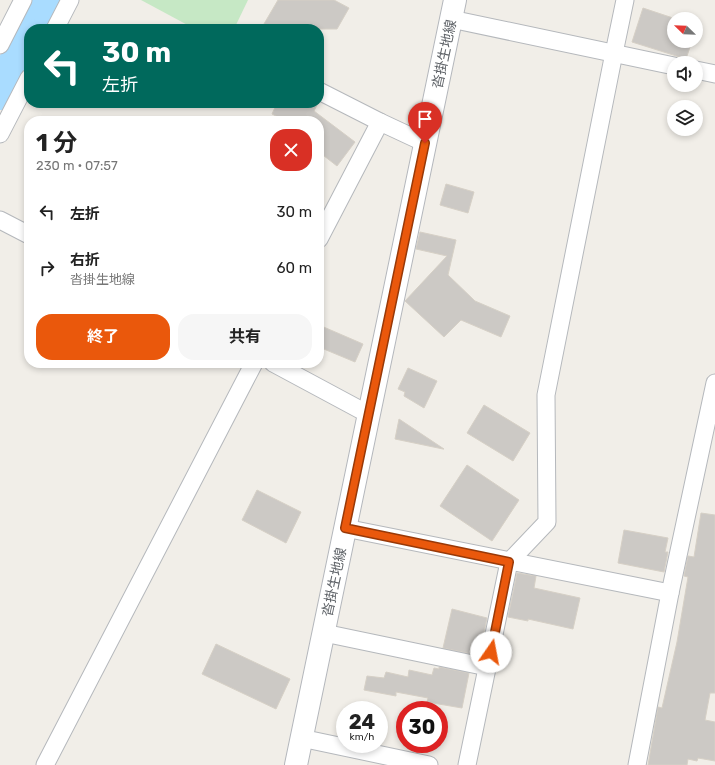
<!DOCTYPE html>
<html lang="ja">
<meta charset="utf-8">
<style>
:root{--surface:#fff;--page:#f6f6f6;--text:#222;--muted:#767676;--accent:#ea580c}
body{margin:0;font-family:Rubik,"Noto Sans JP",sans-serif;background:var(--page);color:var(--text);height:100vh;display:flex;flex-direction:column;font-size:15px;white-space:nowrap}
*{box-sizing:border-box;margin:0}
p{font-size:13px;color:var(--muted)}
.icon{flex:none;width:22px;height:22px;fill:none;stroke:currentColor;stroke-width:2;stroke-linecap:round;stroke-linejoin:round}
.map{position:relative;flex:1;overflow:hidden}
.side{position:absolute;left:24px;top:116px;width:300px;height:252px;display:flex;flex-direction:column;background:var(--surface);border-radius:16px;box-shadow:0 2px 6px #0003}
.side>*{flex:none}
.top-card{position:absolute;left:24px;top:24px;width:300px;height:84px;border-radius:16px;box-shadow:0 2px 6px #0003;background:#00695c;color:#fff;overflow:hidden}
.needle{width:26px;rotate:293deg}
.buttons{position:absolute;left:667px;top:12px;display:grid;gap:8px}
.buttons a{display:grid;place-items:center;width:36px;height:36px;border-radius:50%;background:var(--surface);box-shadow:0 2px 6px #0003;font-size:20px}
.speed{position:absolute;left:336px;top:701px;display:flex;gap:8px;font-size:20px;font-weight:700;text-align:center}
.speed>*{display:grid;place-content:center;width:52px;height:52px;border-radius:50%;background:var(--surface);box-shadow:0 2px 6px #0003;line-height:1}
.speed small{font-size:10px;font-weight:400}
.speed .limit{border:6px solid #d22;background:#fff;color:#111}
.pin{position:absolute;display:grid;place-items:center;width:34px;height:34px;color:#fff;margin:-41px -17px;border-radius:50% 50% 50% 0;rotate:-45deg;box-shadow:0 0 4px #0007}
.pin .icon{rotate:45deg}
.me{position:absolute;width:44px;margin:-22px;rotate:12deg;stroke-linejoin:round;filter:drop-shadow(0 0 3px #0008)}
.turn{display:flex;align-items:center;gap:14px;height:84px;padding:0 12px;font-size:18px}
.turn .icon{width:52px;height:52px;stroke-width:2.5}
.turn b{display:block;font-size:28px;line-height:34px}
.round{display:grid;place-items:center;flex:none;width:42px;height:42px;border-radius:16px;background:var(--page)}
.overview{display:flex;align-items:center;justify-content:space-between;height:68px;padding:0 12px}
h1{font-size:24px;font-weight:700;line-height:30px}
.primary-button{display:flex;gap:8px;margin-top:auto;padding:8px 12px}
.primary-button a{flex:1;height:46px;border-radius:16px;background:var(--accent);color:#fff;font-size:16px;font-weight:700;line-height:46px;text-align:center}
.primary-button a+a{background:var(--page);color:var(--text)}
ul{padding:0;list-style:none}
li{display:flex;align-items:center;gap:12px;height:56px;padding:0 12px}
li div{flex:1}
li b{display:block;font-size:15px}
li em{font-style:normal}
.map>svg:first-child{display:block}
.green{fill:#c6e8c5}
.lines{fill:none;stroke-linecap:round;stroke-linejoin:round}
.river{stroke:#a9dcff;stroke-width:34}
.building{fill:#ccc9c5;stroke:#d6d0c6}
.street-casing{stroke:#b5b8bc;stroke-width:19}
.secondary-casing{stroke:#b4b7bc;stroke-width:24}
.street{stroke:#fff;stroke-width:17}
.secondary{stroke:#fff;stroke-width:22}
.route-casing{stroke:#983908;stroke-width:10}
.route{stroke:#ea580c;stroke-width:7}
.labels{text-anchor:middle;stroke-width:3;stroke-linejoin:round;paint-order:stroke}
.street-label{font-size:14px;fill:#5f6368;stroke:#fff}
</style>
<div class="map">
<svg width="715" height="765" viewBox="0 0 715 765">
<rect width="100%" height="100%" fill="#f1eee8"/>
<path class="green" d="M 141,0 L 248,0 L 234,29 L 195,29 Z"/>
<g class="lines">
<g class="river">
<path d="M 33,29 L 48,0"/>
<path d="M 0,93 L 29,36"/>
</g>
</g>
<g class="building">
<path d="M 278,0 L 334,0 L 349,8 L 337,29 L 261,29 Z"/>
<path d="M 643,8 L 676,19 L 674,19 L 674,41 L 692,41 L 686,59 L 632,42 Z"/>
<path d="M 277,103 L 318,103 L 314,111 L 355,142 L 337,166 L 319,152 L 319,121 L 286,121 L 272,114 Z"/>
<path d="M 446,184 L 474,192 L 468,213 L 440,205 Z"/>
<path d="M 420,232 L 456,240 L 448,275 L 475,301 L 510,316 L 501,337 L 461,320 L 444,337 L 405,301 L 447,256 L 416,249 Z"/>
<path d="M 319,325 L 363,344 L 355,362 L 319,347 Z"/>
<path d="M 408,368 L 437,381 L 424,408 L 404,396 L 405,392 L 398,389 Z"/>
<path d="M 484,405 L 530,433 L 513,461 L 467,433 Z"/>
<path d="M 399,419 L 444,449 L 443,449 L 395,439 Z"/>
<path d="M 467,465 L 519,500 L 492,541 L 440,506 Z"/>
<path d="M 257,490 L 301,512 L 286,543 L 242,520 Z"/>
<path d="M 701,513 L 715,515 L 715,693 L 710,693 L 705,720 L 715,722 L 715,761 L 698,758 L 697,761 L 688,759 L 687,765 L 648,765 L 658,707 L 662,708 L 677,642 L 688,577 L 684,576 L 688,556 L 694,557 Z"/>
<path d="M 624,530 L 668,538 L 665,552 L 668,552 L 664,572 L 618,563 Z"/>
<path d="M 517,573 L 536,576 L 534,588 L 580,598 L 573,629 L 528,619 L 528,621 L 508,617 Z"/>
<path d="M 452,609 L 487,618 L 480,651 L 473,649 L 472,654 L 443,648 Z"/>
<path d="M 216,644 L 290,679 L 276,709 L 202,674 Z"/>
<path d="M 439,667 L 469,673 L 462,708 L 427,702 L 428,698 L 396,692 L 396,696 L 364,690 L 367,676 L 384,678 L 386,672 L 408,677 L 409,670 L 432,675 L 434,668 L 439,669 Z"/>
</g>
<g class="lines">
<g class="street-casing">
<g id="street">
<path d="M 451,19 L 674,66"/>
<path d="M 55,29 L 70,0"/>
<path d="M 0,45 L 23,0"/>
<path d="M 696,70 L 715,74"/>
<path d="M 319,91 L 380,122"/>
<path d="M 0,134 L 29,78"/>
<path d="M 0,220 L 29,235"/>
<path d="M 319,239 L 380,122 L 425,143"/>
<path d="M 273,363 L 368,414"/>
<path d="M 345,528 L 670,593"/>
<path d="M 324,633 L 487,667"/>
<path d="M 301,738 L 429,765"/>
<path d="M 45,765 L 254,363"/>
<path d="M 467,765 L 509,562 L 547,522 L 546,395 L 614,53 L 625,0"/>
<path d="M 637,765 L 670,593 L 715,383"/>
</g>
</g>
<g class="secondary-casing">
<path id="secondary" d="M 296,765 L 455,0"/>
</g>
<use href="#street" class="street"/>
<use href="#secondary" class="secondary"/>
</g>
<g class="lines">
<g class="route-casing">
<path id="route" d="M 425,143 L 345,528 L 509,562 L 491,652"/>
</g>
<use href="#route" class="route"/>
</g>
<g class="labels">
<g class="street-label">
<text transform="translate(444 54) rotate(-78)" y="5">沓掛生地線</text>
<text transform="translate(334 582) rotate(-78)" y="5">沓掛生地線</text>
</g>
</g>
</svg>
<div class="buttons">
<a><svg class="needle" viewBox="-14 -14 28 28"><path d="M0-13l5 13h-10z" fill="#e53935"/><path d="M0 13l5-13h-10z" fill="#767676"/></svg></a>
<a><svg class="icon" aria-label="sound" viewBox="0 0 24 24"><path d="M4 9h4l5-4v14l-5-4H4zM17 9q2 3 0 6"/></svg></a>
<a><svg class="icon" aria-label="layers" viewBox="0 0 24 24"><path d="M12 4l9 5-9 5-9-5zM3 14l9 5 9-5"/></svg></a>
</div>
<div class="speed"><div>24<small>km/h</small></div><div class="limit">30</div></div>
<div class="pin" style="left:425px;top:143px;background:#d93025"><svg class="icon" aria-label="arrive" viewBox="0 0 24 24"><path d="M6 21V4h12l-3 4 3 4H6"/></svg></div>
<svg class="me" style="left:491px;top:652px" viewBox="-20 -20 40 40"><circle r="19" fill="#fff"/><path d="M0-13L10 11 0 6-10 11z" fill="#ea580c"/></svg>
<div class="top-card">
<div class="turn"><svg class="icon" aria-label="left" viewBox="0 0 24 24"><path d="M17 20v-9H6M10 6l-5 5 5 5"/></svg><div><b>30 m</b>左折</div></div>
</div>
<section class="side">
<div class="overview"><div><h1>1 分</h1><p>230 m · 07:57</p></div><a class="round" style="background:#d93025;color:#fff"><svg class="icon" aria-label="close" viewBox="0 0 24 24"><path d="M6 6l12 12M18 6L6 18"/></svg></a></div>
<ul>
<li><svg class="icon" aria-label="left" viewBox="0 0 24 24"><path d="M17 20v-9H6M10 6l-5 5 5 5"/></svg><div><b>左折</b></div><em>30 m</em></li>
<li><svg class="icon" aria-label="right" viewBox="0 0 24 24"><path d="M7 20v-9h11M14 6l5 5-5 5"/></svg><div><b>右折</b><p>沓掛生地線</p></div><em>60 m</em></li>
</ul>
<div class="primary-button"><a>終了</a><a>共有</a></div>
</section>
</div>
